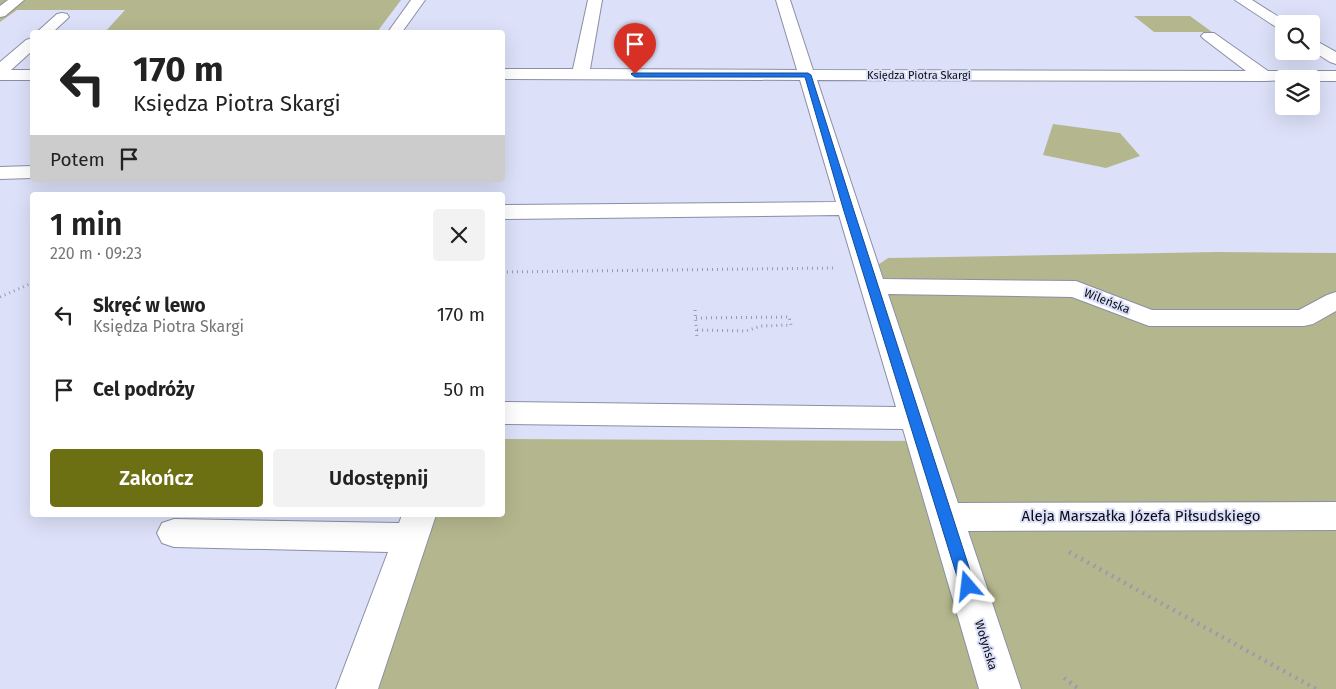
<!DOCTYPE html>
<html lang="pl">
<meta charset="utf-8">
<style>
:root{--surface:#fff;--page:#f2f2f2;--text:#222;--muted:#767676;--accent:#6d6f13}
body{margin:0;font-family:"Fira Sans",sans-serif;background:var(--page);color:var(--text);height:100vh;display:flex;flex-direction:column;font-size:19px;white-space:nowrap}
*{box-sizing:border-box;margin:0}
p{font-size:16px;color:var(--muted)}
.icon{flex:none;width:28px;height:28px;fill:none;stroke:currentColor;stroke-width:2;stroke-linecap:round;stroke-linejoin:round}
.map{position:relative;flex:1;overflow:hidden}
.drawer{position:absolute;left:30px;top:192px;width:475px;height:325px;display:flex;flex-direction:column;background:var(--surface);border-radius:5px;box-shadow:0 5px 20px #0002}
.drawer>*{flex:none}
.banner{position:absolute;left:30px;top:30px;width:475px;height:152px;border-radius:5px;box-shadow:0 5px 20px #0002;background:#fff;color:var(--text);overflow:hidden}
.fabs{position:absolute;left:1275px;top:15px;display:grid;gap:10px}
.fabs a{display:grid;place-items:center;width:45px;height:45px;border-radius:5px;background:var(--surface);box-shadow:0 5px 20px #0002;font-size:25px}
.pin{position:absolute;display:grid;place-items:center;width:42px;height:42px;color:#fff;margin:-51px -21px;border-radius:50% 50% 50% 0;rotate:-45deg;box-shadow:0 0 5px #0007}
.pin .icon{rotate:45deg}
.me{position:absolute;width:55px;margin:-28px;rotate:343deg;stroke-linejoin:round;filter:drop-shadow(0 0 4px #0008)}
.turn{display:flex;align-items:center;gap:18px;height:105px;padding:0 20px;font-size:22px}
.turn .icon{width:65px;height:65px;stroke-width:2.5}
.turn b{display:block;font-size:35px;line-height:42px}
.then{display:flex;align-items:center;height:48px;padding:0 20px;background:#0003;gap:10px;font-size:19px}
.round{display:grid;place-items:center;flex:none;width:52px;height:52px;border-radius:5px;background:var(--page)}
.headline{display:flex;align-items:center;justify-content:space-between;height:85px;padding:0 20px}
h1{font-size:30px;font-weight:600;line-height:38px}
.button{display:flex;gap:10px;margin-top:auto;padding:10px 20px}
.button a{flex:1;height:58px;border-radius:5px;background:var(--accent);color:#fff;font-size:20px;font-weight:600;line-height:58px;text-align:center}
.button a+a{background:var(--page);color:var(--text)}
ul{padding:0;list-style:none}
li{display:flex;align-items:center;gap:15px;height:75px;padding:0 20px}
li div{flex:1}
li b{display:block;font-size:19px}
li em{font-style:normal}
.map>svg:first-child{display:block}
.green{fill:#b4b78d}
.lines{fill:none;stroke-linecap:round;stroke-linejoin:round}
.minor-casing{stroke:#8b8fa5;stroke-width:2}
.path-far1{stroke:#989bae;stroke-width:3;stroke-dasharray:1 4;stroke-linecap:butt}
.path{stroke:#989bae;stroke-width:4.5;stroke-dasharray:2 5;stroke-linecap:butt}
.minor{fill:#fff;fill-rule:evenodd}
.route{fill:#1a73e8;stroke:#114b97}
.labels{text-anchor:middle;stroke-width:4;stroke-linejoin:round;paint-order:stroke}
.far-street-label{font-size:11px;fill:#0a0b13;stroke:#dce0f8}
.street-label{font-size:12px;fill:#0a0b13;stroke:#dce0f8}
.near-street-label{font-size:15px;fill:#0a0b13;stroke:#dce0f8}
</style>
<div class="map">
<svg width="1336" height="689" viewBox="0 0 1336 689">
<rect width="100%" height="100%" fill="#dce0f8"/>
<g class="green">
<path d="M 0,0 L 401,0 L 377,32 L 105,32 L 125,10 L 17,10 L 0,22 Z"/>
<path d="M 1134,16 L 1190,16 L 1212,32 L 1154,32 Z"/>
<path d="M 1053,124 L 1120,133 L 1140,156 L 1106,168 L 1043,155 Z"/>
<path d="M 1217,252 L 1336,253 L 1336,689 L 358,689 L 419,515 L 502,515 L 503,439 L 922,441 L 875,267 L 888,258 Z"/>
</g>
<g class="lines">
<g class="minor-casing">
<g id="minor">
<path d="M 8,0 L 24,0 L 5,16 L 0,17 L 0,6 Z"/>
<path d="M 411,0 L 425,0 L 402,32 L 388,32 Z"/>
<path d="M 588,0 L 602,0 L 590,69 L 797,70 L 776,0 L 790,0 L 813,70 L 1246,71 L 1204,39 L 1201,36 L 1204,33 L 1214,33 L 1268,71 L 1336,71 L 1336,81 L 1311,81 L 1311,79 L 1264,81 L 817,80 L 883,279 L 1076,281 L 1152,310 L 1299,310 L 1327,295 L 1336,292 L 1336,311 L 1313,324 L 1304,326 L 1149,326 L 1072,297 L 888,294 L 958,503 L 1336,502 L 1336,530 L 968,531 L 1021,689 L 979,689 L 903,429 L 502,424 L 502,402 L 896,407 L 839,215 L 502,219 L 502,205 L 836,202 L 800,80 L 502,79 L 502,69 L 573,69 Z"/>
<path d="M 1235,0 L 1252,0 L 1290,24 L 1284,24 L 1284,30 L 1279,29 Z"/>
<path d="M 62,13 L 67,14 L 69,17 L 53,32 L 37,32 L 57,14 Z"/>
<path d="M 32,38 L 32,51 L 11,70 L 32,70 L 32,80 L 0,80 L 0,62 L 26,40 Z"/>
<path d="M 1311,38 L 1336,52 L 1336,64 L 1330,62 L 1311,50 Z"/>
<path d="M 32,166 L 32,178 L 0,179 L 0,167 Z"/>
<path d="M 402,515 L 436,515 L 378,689 L 336,689 L 388,552 L 174,547 L 162,543 L 157,533 L 162,523 L 174,519 L 399,523 Z"/>
</g>
</g>
<g class="path-far1">
<path d="M 502,272 L 834,268"/>
<path d="M 0,297 L 32,283"/>
<path d="M 695,310 L 697,338"/>
<path d="M 696,318 L 789,317 L 791,325 L 761,326 L 746,331 L 696,330"/>
</g>
<g class="path">
<path d="M 1069,552 L 1316,689"/>
<path d="M 1064,678 L 1079,689"/>
</g>
<use href="#minor" class="minor"/>
</g>
<path class="route" d="M 632,73 L 808,73 L 811,75 L 853,208 L 975,586 L 973,590 L 968,592 L 962,590 L 960,586 L 843,208 L 805,77 L 635,77 L 631,74 Z"/>
<g class="labels">
<g class="far-street-label">
<text x="919" y="79">Księdza Piotra Skargi</text>
</g>
<g class="street-label">
<text transform="translate(1107 301) rotate(22)" y="4">Wileńska</text>
<text transform="translate(986 645) rotate(73)" y="4">Wołyńska</text>
</g>
<g class="near-street-label">
<text x="1141" y="521">Aleja Marszałka Józefa Piłsudskiego</text>
</g>
</g>
</svg>
<div class="fabs">
<a><svg class="icon" aria-label="search" viewBox="0 0 24 24"><circle cx="10" cy="10" r="6"/><path d="M15 15l6 6"/></svg></a>
<a><svg class="icon" aria-label="layers" viewBox="0 0 24 24"><path d="M12 4l9 5-9 5-9-5zM3 14l9 5 9-5"/></svg></a>
</div>
<div class="pin" style="left:635px;top:74px;background:#d93025"><svg class="icon" aria-label="arrive" viewBox="0 0 24 24"><path d="M6 21V4h12l-3 4 3 4H6"/></svg></div>
<svg class="me" style="left:968px;top:586px" viewBox="-20 -20 40 40"><path d="M0-17L14 15 0 8-14 15z" fill="#1a73e8" stroke="#fff" stroke-width="4"/></svg>
<div class="banner">
<div class="turn"><svg class="icon" aria-label="left" viewBox="0 0 24 24"><path d="M17 20v-9H6M10 6l-5 5 5 5"/></svg><div><b>170 m</b>Księdza Piotra Skargi</div></div>
<div class="then">Potem<svg class="icon" aria-label="arrive" viewBox="0 0 24 24"><path d="M6 21V4h12l-3 4 3 4H6"/></svg></div>
</div>
<section class="drawer">
<div class="headline"><div><h1>1 min</h1><p>220 m · 09:23</p></div><a class="round"><svg class="icon" aria-label="close" viewBox="0 0 24 24"><path d="M6 6l12 12M18 6L6 18"/></svg></a></div>
<ul>
<li><svg class="icon" aria-label="left" viewBox="0 0 24 24"><path d="M17 20v-9H6M10 6l-5 5 5 5"/></svg><div><b>Skręć w lewo</b><p>Księdza Piotra Skargi</p></div><em>170 m</em></li>
<li><svg class="icon" aria-label="arrive" viewBox="0 0 24 24"><path d="M6 21V4h12l-3 4 3 4H6"/></svg><div><b>Cel podróży</b></div><em>50 m</em></li>
</ul>
<div class="button"><a>Zakończ</a><a>Udostępnij</a></div>
</section>
</div>
